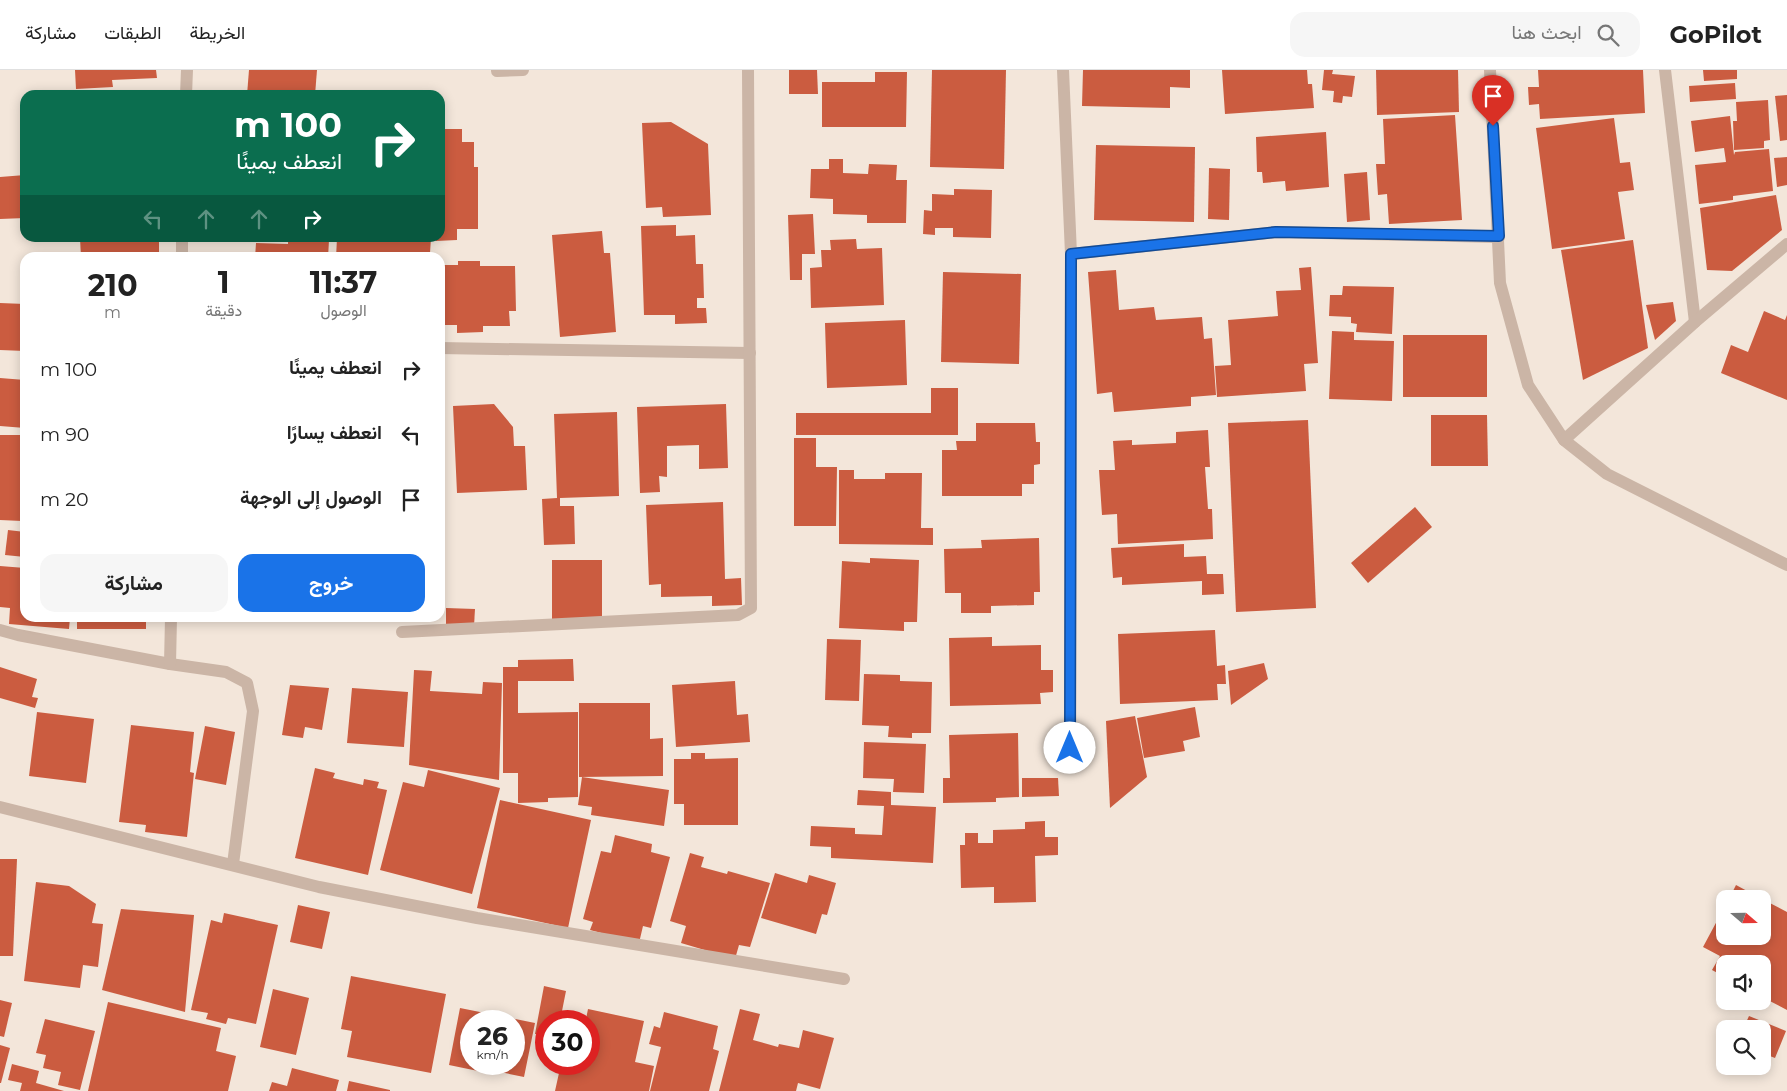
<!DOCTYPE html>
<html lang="ar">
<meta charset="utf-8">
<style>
:root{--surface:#fff;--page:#f6f6f6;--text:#222;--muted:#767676;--line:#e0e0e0;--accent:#1a73e8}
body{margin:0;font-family:Montserrat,Vazirmatn,sans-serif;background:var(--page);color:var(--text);direction:rtl;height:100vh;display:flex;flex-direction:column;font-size:19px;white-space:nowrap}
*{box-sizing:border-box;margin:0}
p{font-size:16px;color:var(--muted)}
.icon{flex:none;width:28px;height:28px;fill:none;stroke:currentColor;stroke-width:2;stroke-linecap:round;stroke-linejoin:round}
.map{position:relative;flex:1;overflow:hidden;direction:ltr}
.side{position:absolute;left:20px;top:182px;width:425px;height:370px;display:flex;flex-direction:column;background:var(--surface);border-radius:15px;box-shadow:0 2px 12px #0003;direction:rtl}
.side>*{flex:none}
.guide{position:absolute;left:20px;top:20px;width:425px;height:152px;border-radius:15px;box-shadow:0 2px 12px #0003;direction:rtl;background:#0b6e4f;color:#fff;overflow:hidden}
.needle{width:32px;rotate:110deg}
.tools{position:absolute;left:1716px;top:820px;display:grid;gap:10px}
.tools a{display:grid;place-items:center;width:55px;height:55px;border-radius:10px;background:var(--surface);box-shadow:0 2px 12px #0003;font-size:25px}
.speed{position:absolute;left:460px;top:940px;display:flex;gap:10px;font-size:25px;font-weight:700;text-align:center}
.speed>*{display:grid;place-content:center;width:65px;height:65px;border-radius:50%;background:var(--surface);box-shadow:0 2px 12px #0003;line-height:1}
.speed small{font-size:12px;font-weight:400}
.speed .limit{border:8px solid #d22;background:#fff;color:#111}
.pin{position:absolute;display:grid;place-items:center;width:42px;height:42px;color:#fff;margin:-51px -21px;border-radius:50% 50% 50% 0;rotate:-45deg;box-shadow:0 0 5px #0007}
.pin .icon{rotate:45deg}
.me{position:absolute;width:55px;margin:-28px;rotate:0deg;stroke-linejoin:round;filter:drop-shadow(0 0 4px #0008)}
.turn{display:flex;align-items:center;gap:18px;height:105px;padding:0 20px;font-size:22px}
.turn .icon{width:65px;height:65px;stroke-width:2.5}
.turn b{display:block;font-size:35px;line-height:42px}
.lanes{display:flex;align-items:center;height:48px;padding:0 20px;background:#0003;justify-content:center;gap:25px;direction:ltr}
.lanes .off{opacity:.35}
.eta{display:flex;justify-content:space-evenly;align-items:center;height:85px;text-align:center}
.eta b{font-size:30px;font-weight:700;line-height:35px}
.primary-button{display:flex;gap:10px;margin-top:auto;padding:10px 20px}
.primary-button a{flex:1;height:58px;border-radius:15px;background:var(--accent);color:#fff;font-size:20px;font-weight:700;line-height:58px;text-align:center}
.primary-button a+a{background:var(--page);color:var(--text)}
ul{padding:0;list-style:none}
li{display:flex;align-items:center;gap:15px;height:65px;padding:0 20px}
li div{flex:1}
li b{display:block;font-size:19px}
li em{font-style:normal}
header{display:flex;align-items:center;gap:30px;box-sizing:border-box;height:70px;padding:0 25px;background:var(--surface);border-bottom:1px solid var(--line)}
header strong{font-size:24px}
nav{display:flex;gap:28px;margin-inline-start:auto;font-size:18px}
.search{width:350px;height:45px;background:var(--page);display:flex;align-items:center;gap:12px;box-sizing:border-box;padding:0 18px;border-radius:15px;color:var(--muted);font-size:19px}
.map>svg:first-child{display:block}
.building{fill:#cb5c40}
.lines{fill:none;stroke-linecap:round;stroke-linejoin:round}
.minor{stroke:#cbb5a6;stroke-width:12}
.route-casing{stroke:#114b97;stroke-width:12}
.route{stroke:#1a73e8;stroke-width:9}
</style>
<header>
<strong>GoPilot</strong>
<div class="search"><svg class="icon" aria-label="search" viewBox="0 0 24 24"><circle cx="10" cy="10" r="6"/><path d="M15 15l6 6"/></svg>ابحث هنا</div>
<nav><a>الخريطة</a><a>الطبقات</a><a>مشاركة</a></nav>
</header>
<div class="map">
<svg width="1787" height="1021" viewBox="0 0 1787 1021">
<rect width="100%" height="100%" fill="#f3e6da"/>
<g class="building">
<path d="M 75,0 L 156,0 L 157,8 L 112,10 L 113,17 L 76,19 Z"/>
<path d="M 249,0 L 317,0 L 315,25 L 247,25 Z"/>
<path d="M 789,0 L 817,0 L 818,24 L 789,24 Z"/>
<path d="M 932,0 L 1006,0 L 1004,99 L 930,97 Z"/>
<path d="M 1083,0 L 1190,0 L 1190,18 L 1170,17 L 1170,38 L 1082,36 Z"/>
<path d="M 1222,0 L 1307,0 L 1308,14 L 1312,14 L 1314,38 L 1225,44 Z"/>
<path d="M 1324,0 L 1333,0 L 1332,4 L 1355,6 L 1352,27 L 1343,26 L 1342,33 L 1333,32 L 1334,21 L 1322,20 Z"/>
<path d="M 1376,0 L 1458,0 L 1459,42 L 1377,45 Z"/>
<path d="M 1538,0 L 1643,0 L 1645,43 L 1540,49 L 1539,34 L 1529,35 L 1528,17 L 1539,17 Z"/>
<path d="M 1703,0 L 1737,0 L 1737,9 L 1704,11 Z"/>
<path d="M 875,2 L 907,2 L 906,57 L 822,57 L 822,12 L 875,12 Z"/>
<path d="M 1735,13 L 1736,29 L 1690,32 L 1689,16 Z"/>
<path d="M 1787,25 L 1787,70 L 1780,71 L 1775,26 Z"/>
<path d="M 1768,30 L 1770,70 L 1764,71 L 1764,78 L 1734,80 L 1733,51 L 1737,51 L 1736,32 Z"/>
<path d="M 1455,45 L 1462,150 L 1389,154 L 1387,124 L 1378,125 L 1376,94 L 1385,94 L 1383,49 Z"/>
<path d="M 1730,46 L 1734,85 L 1735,82 L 1769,79 L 1773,121 L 1733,126 L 1733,130 L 1699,134 L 1695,95 L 1726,92 L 1724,78 L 1695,82 L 1691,51 Z"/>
<path d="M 1614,48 L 1620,93 L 1630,92 L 1634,120 L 1618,122 L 1625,169 L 1552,179 L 1536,58 Z"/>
<path d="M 671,52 L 708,74 L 711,145 L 663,147 L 662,137 L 646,138 L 642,53 Z"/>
<path d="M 440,59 L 462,59 L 462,72 L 474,72 L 474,97 L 478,97 L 478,159 L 457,159 L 457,170 L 436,171 L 436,168 L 440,168 Z"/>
<path d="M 1326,62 L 1329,117 L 1286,121 L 1285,111 L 1263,113 L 1262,102 L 1257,102 L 1256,67 Z"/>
<path d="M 1096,75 L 1195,77 L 1194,152 L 1094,150 Z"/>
<path d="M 1787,87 L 1787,115 L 1777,117 L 1774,88 Z"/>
<path d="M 829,89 L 843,89 L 843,103 L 868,104 L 869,94 L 897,95 L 896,110 L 907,110 L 906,153 L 867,153 L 867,145 L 833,144 L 833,129 L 810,128 L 811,99 L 829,99 Z"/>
<path d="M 1209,98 L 1230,99 L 1229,150 L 1208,149 Z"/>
<path d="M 1367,102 L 1370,150 L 1347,152 L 1344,104 Z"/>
<path d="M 25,105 L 25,148 L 0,149 L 0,107 Z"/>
<path d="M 954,119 L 992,120 L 991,168 L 953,167 L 953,158 L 935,158 L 935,165 L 923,164 L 924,140 L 932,141 L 932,124 L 954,125 Z"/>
<path d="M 1776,125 L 1782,160 L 1732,201 L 1707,200 L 1700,138 Z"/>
<path d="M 813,144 L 815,184 L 802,184 L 802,210 L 790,210 L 788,145 Z"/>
<path d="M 676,155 L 676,166 L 695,165 L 696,194 L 703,194 L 704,228 L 697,228 L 697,238 L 706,238 L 707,253 L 675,254 L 675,245 L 644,245 L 641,156 Z"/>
<path d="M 602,161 L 604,183 L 610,183 L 616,262 L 560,267 L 552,165 Z"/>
<path d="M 80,168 L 159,168 L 159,183 L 81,187 Z"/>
<path d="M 288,168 L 329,170 L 328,188 L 255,188 L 256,173 L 288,174 Z"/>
<path d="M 337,168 L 431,168 L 430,183 L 411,183 L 411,188 L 336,188 Z"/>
<path d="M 856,169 L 857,179 L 882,178 L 884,235 L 811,238 L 810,198 L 822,197 L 821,180 L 831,180 L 830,170 Z"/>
<path d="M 1633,170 L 1648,278 L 1583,310 L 1561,180 Z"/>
<path d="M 458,191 L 480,191 L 480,196 L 515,196 L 516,241 L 509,241 L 510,256 L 483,256 L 483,262 L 457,263 L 457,255 L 441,255 L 441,195 L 458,195 Z"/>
<path d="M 1311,197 L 1318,293 L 1304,294 L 1306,321 L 1217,327 L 1215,296 L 1231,295 L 1228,250 L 1278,246 L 1276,221 L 1301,220 L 1299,198 Z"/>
<path d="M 1116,200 L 1119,240 L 1154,237 L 1156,250 L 1202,247 L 1204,269 L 1212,268 L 1216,325 L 1191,327 L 1191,336 L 1114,342 L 1112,322 L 1097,324 L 1088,202 Z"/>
<path d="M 943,202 L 1021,204 L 1019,294 L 941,292 Z"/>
<path d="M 1343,216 L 1394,217 L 1392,264 L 1356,262 L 1357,254 L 1351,253 L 1351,247 L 1329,246 L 1330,225 L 1342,225 Z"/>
<path d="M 1673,232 L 1676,251 L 1655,270 L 1646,235 Z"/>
<path d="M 0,233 L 25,234 L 25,281 L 0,280 Z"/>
<path d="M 1764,241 L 1785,250 L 1787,245 L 1787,330 L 1721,303 L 1731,275 L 1748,282 Z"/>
<path d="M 905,250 L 907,315 L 827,318 L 825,253 Z"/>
<path d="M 1332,261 L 1354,262 L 1354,270 L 1394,271 L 1392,331 L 1329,329 Z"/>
<rect x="1403" y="265" width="84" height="62"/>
<path d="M 0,308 L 25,310 L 25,358 L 0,356 Z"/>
<path d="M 931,318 L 958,318 L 958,365 L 796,365 L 796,343 L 931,343 Z"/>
<path d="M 494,334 L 513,357 L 514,376 L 525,376 L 527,420 L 457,423 L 453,336 Z"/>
<path d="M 726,334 L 728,398 L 699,399 L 699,375 L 667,376 L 667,407 L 659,406 L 660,422 L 640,423 L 637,337 Z"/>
<path d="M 617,342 L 619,426 L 560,428 L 560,436 L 574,436 L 575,474 L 544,475 L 542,429 L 557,428 L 554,344 Z"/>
<path d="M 1431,345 L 1487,345 L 1488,396 L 1431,396 Z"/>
<path d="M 1308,350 L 1316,538 L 1236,542 L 1228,353 Z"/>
<path d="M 976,353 L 1035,353 L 1036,372 L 1040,372 L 1040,394 L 1034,395 L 1034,414 L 1022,414 L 1022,426 L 942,426 L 942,380 L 957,380 L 956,371 L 976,371 Z"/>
<path d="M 1208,360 L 1210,397 L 1205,397 L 1208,439 L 1212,439 L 1213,469 L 1118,474 L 1117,444 L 1102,445 L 1099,400 L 1115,400 L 1113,371 L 1132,370 L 1132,375 L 1176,373 L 1176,362 Z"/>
<path d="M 0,365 L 25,365 L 25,461 L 22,461 L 22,451 L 0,450 Z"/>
<path d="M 794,368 L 816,368 L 816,397 L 837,397 L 836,456 L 794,456 Z"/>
<path d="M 839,400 L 854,400 L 854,409 L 885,409 L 885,403 L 922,403 L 921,458 L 933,458 L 933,475 L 839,474 Z"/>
<path d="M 723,432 L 725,509 L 741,508 L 742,535 L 712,536 L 712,526 L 661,527 L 661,514 L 649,515 L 646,435 Z"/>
<path d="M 1415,437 L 1432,457 L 1368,513 L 1351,493 Z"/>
<path d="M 8,460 L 25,462 L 25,487 L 5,485 Z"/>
<path d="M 1039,468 L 1040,522 L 1034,522 L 1034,535 L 991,536 L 991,543 L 961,543 L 961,523 L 945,523 L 944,479 L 982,478 L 981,470 Z"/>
<path d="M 1184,474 L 1184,487 L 1206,486 L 1207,504 L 1223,504 L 1224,524 L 1202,525 L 1202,511 L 1122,515 L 1122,507 L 1113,508 L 1111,478 Z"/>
<path d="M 870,488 L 919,490 L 917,552 L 904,552 L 904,561 L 839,558 L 842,491 L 870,493 Z"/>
<path d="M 552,490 L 602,490 L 602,549 L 552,550 Z"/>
<path d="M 0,496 L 25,498 L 25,548 L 70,548 L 69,559 L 9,554 L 10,538 L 0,537 Z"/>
<path d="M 446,538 L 475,539 L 474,556 L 446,555 Z"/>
<rect x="77" y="548" width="69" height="11"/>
<path d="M 1215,560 L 1217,596 L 1225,595 L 1226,614 L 1217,614 L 1218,630 L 1120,634 L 1118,564 Z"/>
<path d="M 992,567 L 992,576 L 1041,575 L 1041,600 L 1053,600 L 1053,622 L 1040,623 L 1041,634 L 950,636 L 949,568 Z"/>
<path d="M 827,569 L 861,570 L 859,631 L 825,630 Z"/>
<path d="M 573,589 L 574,611 L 518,611 L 518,643 L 578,642 L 578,727 L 548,728 L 548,732 L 518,733 L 518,703 L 503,703 L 503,597 L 518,597 L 518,590 Z"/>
<path d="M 1264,593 L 1268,609 L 1231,635 L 1228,601 Z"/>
<path d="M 0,597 L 37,609 L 32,627 L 38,628 L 35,638 L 0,628 Z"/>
<path d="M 414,600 L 432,601 L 430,621 L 482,624 L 483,612 L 502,613 L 499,710 L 409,695 Z"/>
<path d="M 864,604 L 900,605 L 900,611 L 932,612 L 931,663 L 912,663 L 912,668 L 888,667 L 889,656 L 862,655 Z"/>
<path d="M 735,611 L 737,645 L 748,644 L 750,672 L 676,677 L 672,615 Z"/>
<path d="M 290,615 L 329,618 L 322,660 L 305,657 L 303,668 L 282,665 Z"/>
<path d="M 352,618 L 408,622 L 404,677 L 347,673 Z"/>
<path d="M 579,633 L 650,633 L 650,669 L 663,668 L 663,706 L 579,707 Z"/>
<path d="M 1195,637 L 1200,667 L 1183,671 L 1185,681 L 1144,688 L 1137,648 Z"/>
<path d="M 37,642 L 94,649 L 86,713 L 29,706 Z"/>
<path d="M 1135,646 L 1147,707 L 1110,738 L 1106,651 Z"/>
<path d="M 131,655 L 194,662 L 190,702 L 194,703 L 187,767 L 145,762 L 146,755 L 119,752 Z"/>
<path d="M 205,656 L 235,662 L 226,715 L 195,709 Z"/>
<path d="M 1018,663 L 1019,727 L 996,728 L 996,732 L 943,733 L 943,708 L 950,708 L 949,665 Z"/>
<path d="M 864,672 L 926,674 L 924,723 L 893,722 L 894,709 L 863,708 Z"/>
<path d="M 691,683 L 705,683 L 705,689 L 738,688 L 738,755 L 684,755 L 684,734 L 674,734 L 674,689 L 691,689 Z"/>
<path d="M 315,698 L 335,703 L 333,708 L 363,715 L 364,709 L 379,712 L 377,718 L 387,720 L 368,805 L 295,788 Z"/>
<path d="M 428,700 L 500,718 L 472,824 L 380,800 L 403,712 L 424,717 Z"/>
<path d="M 582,707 L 669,720 L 664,756 L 591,745 L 592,737 L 578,735 Z"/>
<path d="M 1022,708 L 1058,708 L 1059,726 L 1022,727 Z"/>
<path d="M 858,720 L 891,722 L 891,735 L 936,737 L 933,793 L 831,788 L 831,777 L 810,776 L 811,756 L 855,758 L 855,764 L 882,765 L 884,736 L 857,735 Z"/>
<path d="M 500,730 L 591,750 L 568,858 L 477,838 Z"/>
<path d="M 1045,751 L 1045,767 L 1058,767 L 1058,785 L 1035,786 L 1036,832 L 994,833 L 994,817 L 961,818 L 960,775 L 965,775 L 965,763 L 978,763 L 978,773 L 993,773 L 993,760 L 1025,759 L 1025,752 Z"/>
<path d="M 615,765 L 652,774 L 651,782 L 670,787 L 651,858 L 643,856 L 639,873 L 590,860 L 593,852 L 583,849 L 601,781 L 611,783 Z"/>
<path d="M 690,783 L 704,787 L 701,797 L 727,804 L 728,801 L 770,813 L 750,877 L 739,875 L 735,889 L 681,873 L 686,856 L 670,851 Z"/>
<path d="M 0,789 L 17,789 L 13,886 L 0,886 Z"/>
<path d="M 775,803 L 807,813 L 809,805 L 836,813 L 827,845 L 822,844 L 816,864 L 761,848 Z"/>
<path d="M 36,812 L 69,816 L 96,834 L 92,853 L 103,854 L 98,897 L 83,895 L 80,918 L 24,911 Z"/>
<path d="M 1736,815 L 1762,829 L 1729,829 Z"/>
<path d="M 1762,829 L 1787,842 L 1787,940 L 1762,927 L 1762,894 L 1725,894 L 1725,907 L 1712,900 L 1720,886 L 1703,877 L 1725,836 L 1725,866 L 1762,866 Z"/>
<path d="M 298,835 L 330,842 L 322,879 L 290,872 Z"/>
<path d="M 121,839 L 194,845 L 185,942 L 102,920 Z"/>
<path d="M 224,843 L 278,855 L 256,954 L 228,948 L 226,954 L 206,949 L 208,943 L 191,940 L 211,850 L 222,853 Z"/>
<path d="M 351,906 L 446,924 L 431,1003 L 347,987 L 352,961 L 341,959 Z"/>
<path d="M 544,916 L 566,921 L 560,951 L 546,951 L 546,966 L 535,964 Z"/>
<path d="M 273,919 L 309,928 L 296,985 L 260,977 Z"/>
<path d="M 0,930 L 12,933 L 4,967 L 0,966 Z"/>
<path d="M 108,932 L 221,958 L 216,981 L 236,986 L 228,1021 L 88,1021 Z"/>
<path d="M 460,938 L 535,953 L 524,1007 L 495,1001 L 496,996 L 491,995 L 514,994 L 514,951 L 471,951 L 471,994 L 479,994 L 478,1001 L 449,995 Z"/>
<path d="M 588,939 L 644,951 L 635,992 L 654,996 L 649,1021 L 555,1021 L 561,994 L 589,994 L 589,951 L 570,951 L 571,946 L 586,949 Z"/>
<path d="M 740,939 L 760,944 L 753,970 L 778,977 L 779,974 L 799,978 L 803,960 L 834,968 L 820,1019 L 798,1013 L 796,1021 L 719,1021 Z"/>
<path d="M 664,942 L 718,956 L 713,979 L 719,981 L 709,1021 L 650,1021 L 661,977 L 649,974 L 654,956 L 660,958 Z"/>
<path d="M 1749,946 L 1786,961 L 1775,988 L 1762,983 L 1762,959 L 1743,959 Z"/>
<path d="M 45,949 L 95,961 L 80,1020 L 58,1015 L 61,1002 L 43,998 L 46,985 L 36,983 Z"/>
<path d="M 0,975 L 10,978 L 1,1013 L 0,1013 Z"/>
<path d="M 12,994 L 39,1001 L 36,1013 L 64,1021 L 20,1021 L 22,1013 L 8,1010 Z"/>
<path d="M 1730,996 L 1752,996 L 1749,1004 Z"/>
<path d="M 292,998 L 339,1010 L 336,1021 L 269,1021 L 272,1012 L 287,1016 Z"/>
<path d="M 349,1011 L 390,1020 L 390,1021 L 347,1021 Z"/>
</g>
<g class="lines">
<g class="minor">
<path d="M 1063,0 L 1071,184 L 1070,678"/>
<path d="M 1490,0 L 1500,213 L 1528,315 L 1564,370 L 1607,404 L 1787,495"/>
<path d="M 1665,0 L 1695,252"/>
<path d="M 497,1 L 523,0"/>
<path d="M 186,25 L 187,0"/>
<path d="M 1071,184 L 1277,162 L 1499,167"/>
<path d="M 182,188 L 182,168"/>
<path d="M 440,278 L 750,283"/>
<path d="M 1564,370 L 1695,252 L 1787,174"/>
<path d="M 0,560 L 18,565 L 170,594 L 226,602 L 247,613 L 253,641 L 233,794"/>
<path d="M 402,562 L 738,545 L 751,538 L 748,0"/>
<path d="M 170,594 L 171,548"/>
<path d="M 0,737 L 319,817 L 477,848 L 844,909"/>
</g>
</g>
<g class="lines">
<g class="route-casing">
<path id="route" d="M 1070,678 L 1071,184 L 1276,162 L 1499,166 L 1493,56"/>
</g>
<use href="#route" class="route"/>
</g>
</svg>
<div class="tools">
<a><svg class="needle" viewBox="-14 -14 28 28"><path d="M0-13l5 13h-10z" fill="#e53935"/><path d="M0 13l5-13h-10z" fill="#767676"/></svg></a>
<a><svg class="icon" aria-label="sound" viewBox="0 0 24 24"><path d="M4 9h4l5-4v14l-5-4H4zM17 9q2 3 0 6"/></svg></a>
<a><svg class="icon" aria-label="search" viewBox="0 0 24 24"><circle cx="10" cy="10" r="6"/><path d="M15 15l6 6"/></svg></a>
</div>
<div class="speed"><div>26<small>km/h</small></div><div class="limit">30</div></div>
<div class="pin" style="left:1493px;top:56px;background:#d93025"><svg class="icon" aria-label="arrive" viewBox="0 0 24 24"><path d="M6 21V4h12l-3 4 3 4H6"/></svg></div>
<svg class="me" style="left:1070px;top:678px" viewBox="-20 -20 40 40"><circle r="19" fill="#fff"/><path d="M0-13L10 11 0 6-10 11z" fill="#1a73e8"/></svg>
<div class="guide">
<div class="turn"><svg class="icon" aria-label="right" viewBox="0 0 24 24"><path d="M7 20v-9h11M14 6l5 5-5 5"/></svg><div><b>100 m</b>انعطف يمينًا</div></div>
<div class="lanes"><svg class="icon off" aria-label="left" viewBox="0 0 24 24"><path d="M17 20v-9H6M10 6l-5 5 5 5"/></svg><svg class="icon off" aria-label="ahead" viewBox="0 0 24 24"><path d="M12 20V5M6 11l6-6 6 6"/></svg><svg class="icon off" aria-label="ahead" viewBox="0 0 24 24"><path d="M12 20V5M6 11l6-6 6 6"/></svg><svg class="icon" aria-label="right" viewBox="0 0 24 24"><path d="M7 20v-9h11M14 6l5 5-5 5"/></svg></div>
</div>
<section class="side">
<div class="eta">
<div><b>11:37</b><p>الوصول</p></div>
<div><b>1</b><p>دقيقة</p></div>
<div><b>210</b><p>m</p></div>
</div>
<ul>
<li><svg class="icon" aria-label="right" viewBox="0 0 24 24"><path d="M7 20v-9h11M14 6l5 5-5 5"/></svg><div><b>انعطف يمينًا</b></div><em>100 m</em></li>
<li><svg class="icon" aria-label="left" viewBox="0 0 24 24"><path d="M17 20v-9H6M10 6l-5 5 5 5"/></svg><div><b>انعطف يسارًا</b></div><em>90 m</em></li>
<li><svg class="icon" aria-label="arrive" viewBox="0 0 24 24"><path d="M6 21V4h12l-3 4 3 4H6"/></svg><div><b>الوصول إلى الوجهة</b></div><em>20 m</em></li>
</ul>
<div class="primary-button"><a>خروج</a><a>مشاركة</a></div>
</section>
</div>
